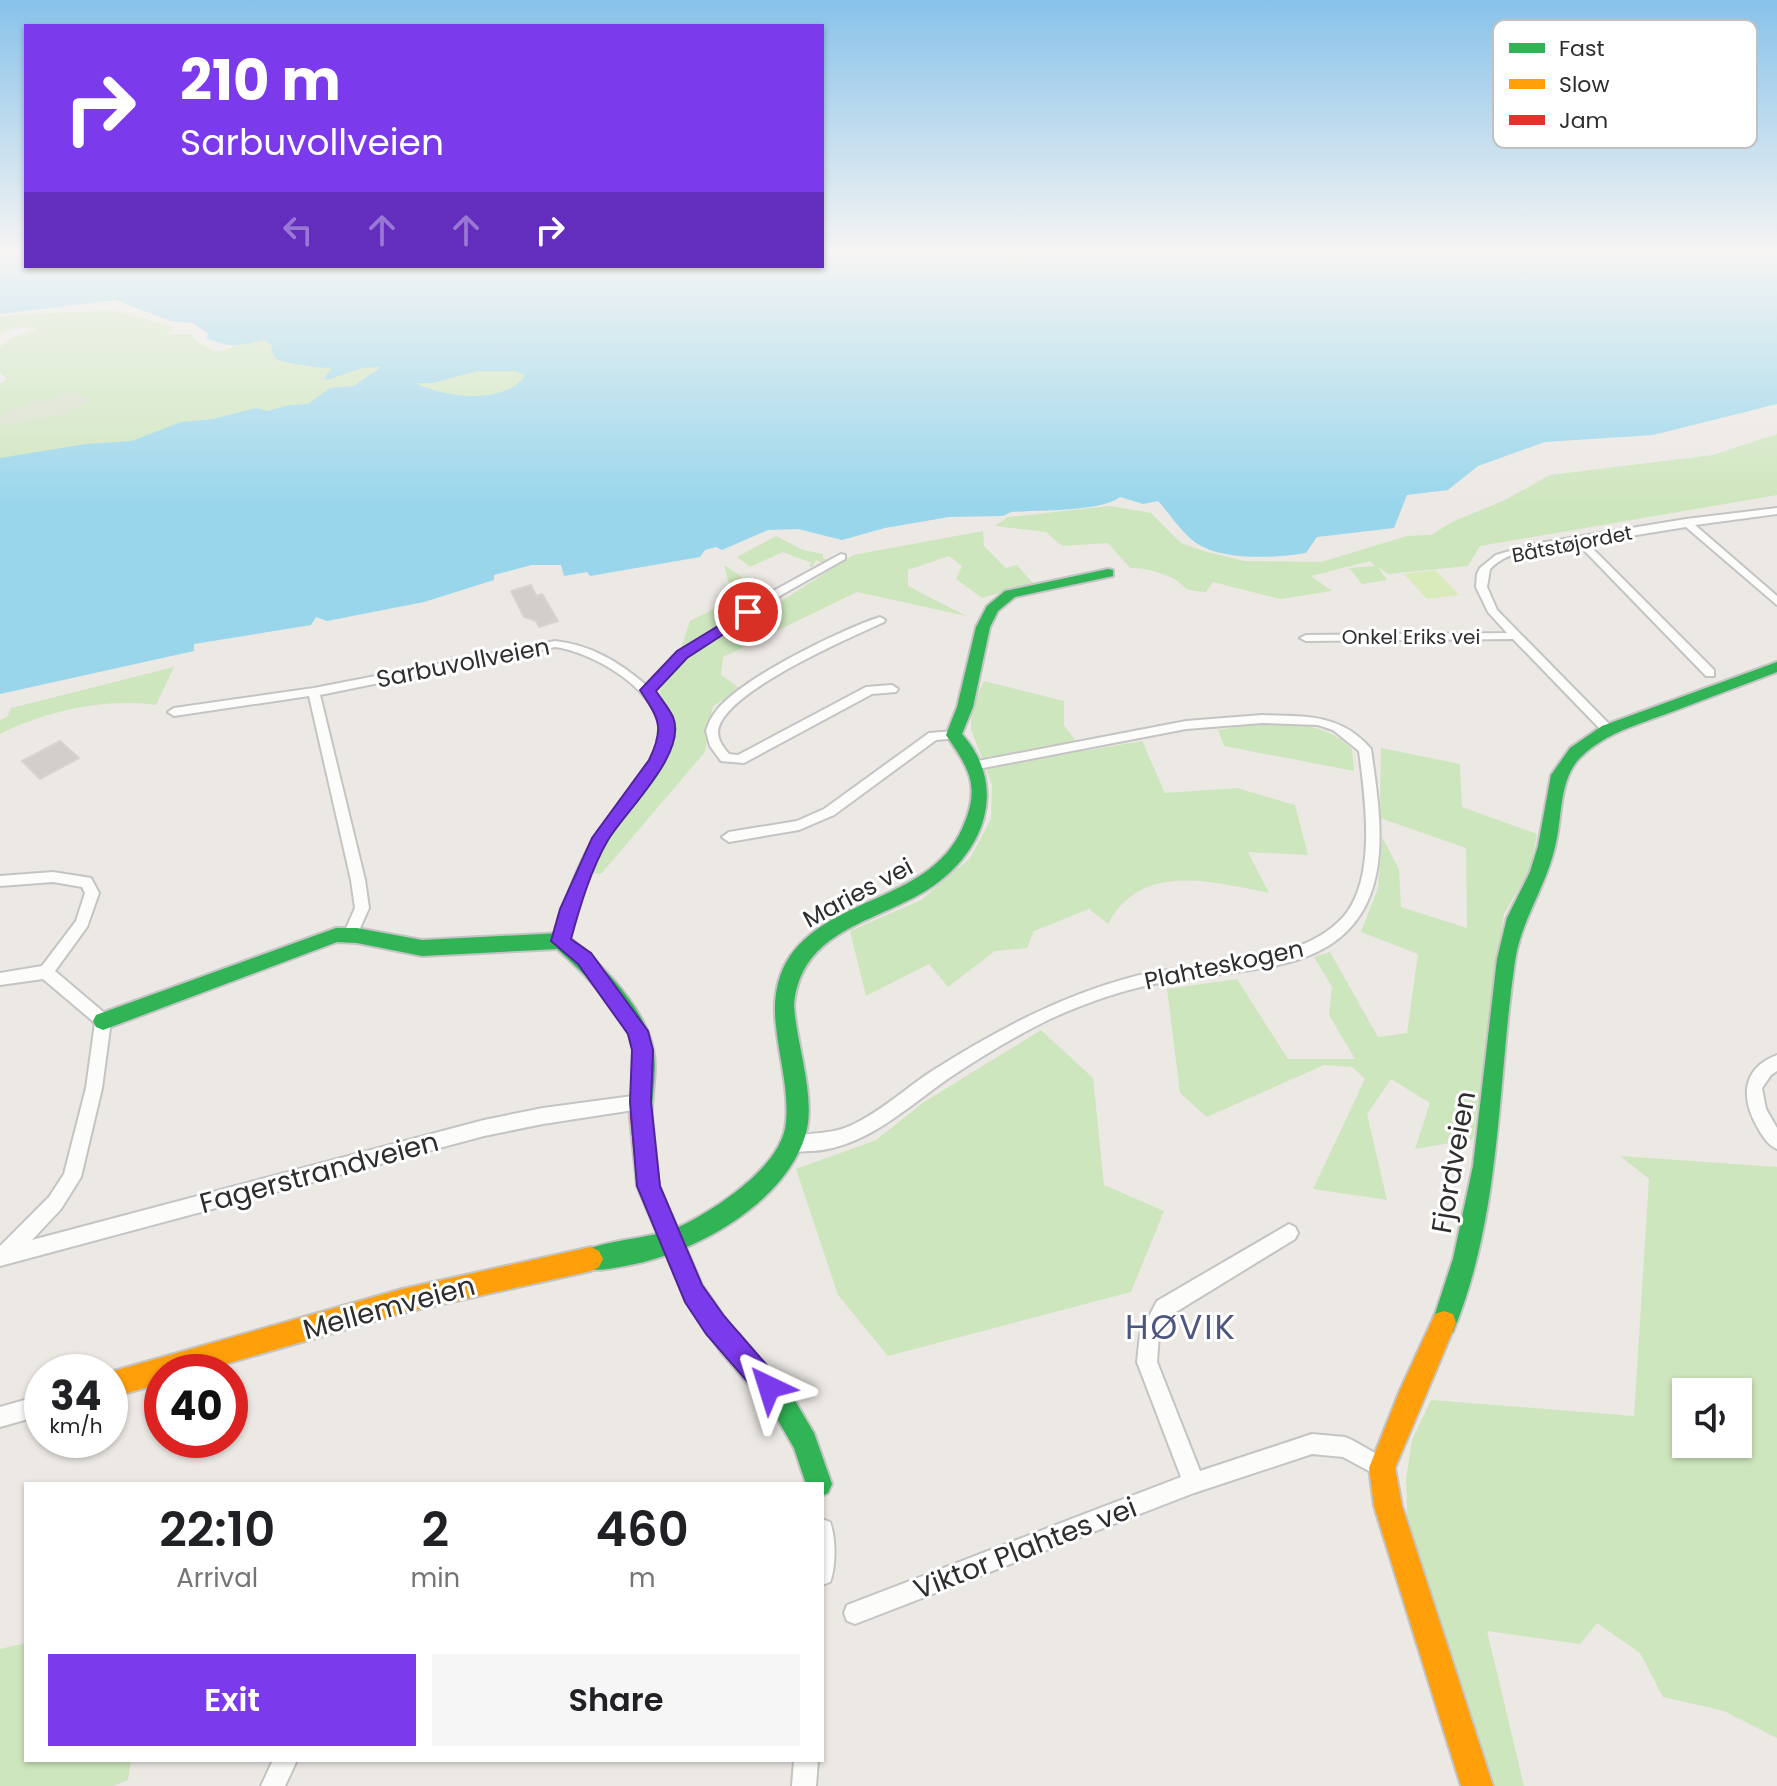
<!DOCTYPE html>
<meta charset="utf-8">
<style>
:root{--surface:#fff;--page:#f6f6f6;--text:#202124;--muted:#757577;--accent:#7c3aed}
body{margin:0;font-family:Poppins,sans-serif;background:var(--page);color:var(--text);height:100vh;display:flex;flex-direction:column;font-size:30px;white-space:nowrap}
*{box-sizing:border-box;margin:0}
p{font-size:26px;color:var(--muted)}
.icon{flex:none;width:44px;height:44px;fill:none;stroke:currentColor;stroke-width:2;stroke-linecap:round;stroke-linejoin:round}
.map{position:relative;flex:1;overflow:hidden}
.details{position:absolute;left:24px;top:1482px;width:800px;height:280px;display:flex;flex-direction:column;background:var(--surface);border-radius:0px;box-shadow:0 2px 6px #0004}
.details>*{flex:none}
.top-card{position:absolute;left:24px;top:24px;width:800px;height:244px;border-radius:0px;box-shadow:0 2px 6px #0004;background:#7c3aed;color:#fff;overflow:hidden}
.tools{position:absolute;left:1672px;top:1378px;display:grid;gap:16px}
.tools a{display:grid;place-items:center;width:80px;height:80px;border-radius:0px;background:var(--surface);box-shadow:0 2px 6px #0004;font-size:40px}
.speed{position:absolute;left:24px;top:1354px;display:flex;gap:16px;font-size:40px;font-weight:700;text-align:center}
.speed>*{display:grid;place-content:center;width:104px;height:104px;border-radius:50%;background:var(--surface);box-shadow:0 2px 6px #0004;line-height:1}
.speed small{font-size:20px;font-weight:400}
.speed .limit{border:12px solid #d22;background:#fff;color:#111}
.pin{position:absolute;display:grid;place-items:center;width:68px;height:68px;color:#fff;margin:-34px;border:4px solid #fff;border-radius:50%;box-shadow:0 2px 8px #0007}
.me{position:absolute;width:88px;margin:-44px;rotate:319deg;stroke-linejoin:round;filter:drop-shadow(0 0 6px #0008)}
.turn{display:flex;align-items:center;gap:28px;height:168px;padding:0 24px;font-size:36px}
.turn .icon{width:104px;height:104px;stroke-width:2.5}
.turn b{display:block;font-size:56px;line-height:68px}
.lanes{display:flex;align-items:center;height:76px;padding:0 24px;background:#0003;justify-content:center;gap:40px;direction:ltr}
.lanes .off{opacity:.35}
.eta{display:flex;justify-content:space-evenly;align-items:center;height:136px;text-align:center}
.eta b{font-size:48px;font-weight:600;line-height:56px}
.button{display:flex;gap:16px;margin-top:auto;padding:16px 24px}
.button a{flex:1;height:92px;border-radius:0px;background:var(--accent);color:#fff;font-size:32px;font-weight:600;line-height:92px;text-align:center}
.button a+a{background:var(--page);color:var(--text)}
.map>svg:first-child{display:block}
.green{fill:#cee6be;fill-rule:evenodd}
.cemetery{fill:#d8e0cc}
.pitch{fill:#d9eabb}
.water{fill:#99d6ec;fill-rule:evenodd}
.building{fill:#d1cecb;stroke:#d7d4d0;stroke-width:2}
.lines{fill:none;stroke-linecap:round;stroke-linejoin:round}
.street-casing{stroke:#c5c4c5;stroke-width:4}
.fast-casing{stroke:#c5c4c5;stroke-width:4}
.slow-casing{stroke:#c5c4c5;stroke-width:4}
.jam-casing{stroke:#c5c4c5;stroke-width:4}
.street{fill:#fcfcfb;fill-rule:evenodd}
.fast{fill:#30b455;fill-rule:evenodd}
.slow{fill:#ff9f0a;fill-rule:evenodd}
.jam{fill:#e5322d;fill-rule:evenodd}
.route{fill:#7c3aed;stroke:#51269a;stroke-width:2}
.labels{text-anchor:middle;stroke-width:6;stroke-linejoin:round;paint-order:stroke}
.far-street-label{font-size:20px;fill:#2e2e2e;stroke:#fff}
.street-label{font-size:24px;fill:#2e2e2e;stroke:#fff}
.near-street-label{font-size:28px;fill:#2e2e2e;stroke:#fff}
.near-quarter-label{font-size:34px;letter-spacing:2px;fill:#4d5680;stroke:#fff}
.key{fill:#fff;stroke:#c0c0c0;stroke-width:2}
.key-label{font-size:22px;fill:#2e2e2e}
</style>
<div class="map">
<svg width="1777" height="1786" viewBox="0 0 1777 1786">
<rect width="100%" height="100%" fill="#ece8e4"/>
<g class="green">
<path d="M 113,310 L 174,327 L 166,334 L 190,334 L 199,343 L 218,352 L 262,338 L 606,374 L 535,405 L 0,476 L 0,419 L 6,411 L 0,412 L 0,383 L 7,379 L 0,372 L 0,347 L 11,338 L 39,329 L 19,327 L 0,333 L 0,316 Z"/>
<path d="M 1777,434 L 1777,495 L 1480,546 L 1468,566 L 1388,574 L 1378,567 L 1387,580 L 1362,584 L 1349,568 L 1375,566 L 1370,561 L 1311,576 L 1332,591 L 1280,599 L 1213,582 L 1206,592 C 1178,591 1187,584 1170,577 C 1156,571 1145,568 1130,568 L 1108,543 L 1062,546 L 1046,532 L 995,526 L 1008,517 L 1110,506 L 1151,513 L 1181,543 L 1204,551 L 1244,561 L 1321,562 L 1407,536 L 1431,535 L 1452,522 L 1503,501 L 1550,475 L 1713,455 Z"/>
<path d="M 983,531 L 984,546 L 1006,568 L 1017,565 L 1033,583 L 982,598 L 956,579 L 962,566 L 949,556 L 908,570 L 908,586 L 966,616 L 857,592 L 723,657 L 721,675 L 741,689 L 713,706 L 705,752 L 601,874 L 593,873 C 600,856 607,838 618,823 C 649,777 697,752 659,693 L 675,666 L 690,621 L 733,599 L 724,565 L 780,602 L 853,555 Z"/>
<path d="M 776,536 L 803,550 L 823,554 L 823,558 L 830,560 L 820,566 L 822,563 L 816,560 L 812,567 L 809,566 L 812,563 L 783,552 L 750,567 L 737,557 Z"/>
<path d="M 174,667 L 156,705 C 105,698 46,711 0,734 L 0,720 L 7,717 L 11,708 Z"/>
<path d="M 984,681 L 1064,701 L 1064,725 L 1083,751 L 1142,741 L 1165,793 L 1237,788 L 1295,805 L 1308,855 L 1248,852 L 1269,893 C 1212,882 1142,861 1108,924 L 1089,909 L 1034,931 L 1027,948 L 995,951 L 948,987 L 929,964 L 866,996 L 850,931 L 921,900 L 970,858 L 991,819 L 992,785 L 971,729 L 971,708 Z"/>
<path d="M 1291,723 C 1315,727 1334,731 1352,749 L 1354,771 L 1224,746 L 1218,730 L 1254,724 Z"/>
<path d="M 1381,748 L 1460,764 L 1462,807 L 1537,834 L 1531,868 L 1504,914 L 1473,1139 L 1415,1149 L 1430,1103 L 1391,1079 L 1367,1114 L 1387,1200 L 1313,1189 L 1365,1079 L 1352,1067 L 1324,1065 L 1207,1117 L 1180,1093 L 1167,989 L 1237,979 L 1288,1059 L 1355,1059 L 1329,1015 L 1332,987 L 1314,957 L 1330,952 L 1378,1037 L 1407,1033 L 1418,954 L 1361,932 L 1378,888 L 1382,837 L 1399,869 L 1401,907 L 1467,928 L 1466,848 L 1380,818 Z"/>
<path d="M 1041,1030 L 1093,1078 L 1104,1185 L 1164,1211 L 1131,1292 L 888,1356 L 838,1295 L 796,1169 L 876,1140 L 924,1102 Z"/>
<path d="M 1620,1156 L 1777,1167 L 1777,1738 L 1724,1711 L 1663,1697 L 1640,1653 L 1597,1623 L 1580,1644 L 1487,1631 L 1524,1786 L 1490,1786 L 1408,1540 L 1406,1479 L 1412,1440 L 1431,1400 L 1634,1416 L 1649,1179 ZM 1686,1392 L 1738,1392 L 1738,1444 L 1686,1444 Z"/>
<path d="M 26,1643 L 26,1760 L 131,1760 L 128,1780 L 113,1786 L 0,1786 L 0,1649 Z"/>
</g>
<path class="cemetery" d="M 71,392 L 91,400 L 65,414 L 0,426 L 0,412 Z"/>
<path class="pitch" d="M 1435,570 L 1459,595 L 1427,599 L 1404,574 Z"/>
<path class="water" d="M 0,255 L 26,255 L 26,266 L 822,266 L 822,255 L 1777,255 L 1777,404 L 1653,435 L 1545,442 L 1478,466 L 1448,490 L 1407,495 L 1394,528 L 1317,537 L 1306,553 C 1276,558 1222,561 1196,543 C 1182,533 1170,514 1158,501 L 1143,504 L 1120,497 C 1101,512 1037,510 1011,512 L 1003,516 L 949,517 L 885,528 L 842,540 L 798,529 L 768,530 L 722,550 L 716,547 L 705,550 L 700,557 L 590,576 L 587,572 L 564,576 L 561,565 L 532,565 L 494,575 L 494,580 L 424,602 L 327,621 L 316,617 L 311,625 L 194,644 L 194,651 L 0,694 L 0,458 L 86,444 L 132,441 L 181,422 L 213,419 L 256,408 L 267,411 L 290,405 L 308,404 L 330,388 L 354,386 L 381,367 L 362,368 L 327,380 L 324,378 L 332,368 C 326,369 284,363 279,360 C 274,358 273,354 271,349 L 273,347 L 265,340 C 235,345 236,350 206,338 L 209,334 L 192,323 L 171,321 L 115,300 L 0,314 ZM 477,371 L 516,371 L 525,375 C 507,405 444,398 416,383 L 433,383 Z"/>
<g class="building">
<path d="M 531,585 L 536,596 L 542,594 L 558,621 L 539,627 L 536,621 L 524,617 L 511,591 Z"/>
<path d="M 60,741 L 79,758 L 40,779 L 22,761 Z"/>
</g>
<g class="lines">
<g class="street-casing">
<g id="street">
<path d="M 1777,508 L 1777,514 L 1695,525 L 1777,596 L 1777,605 L 1686,527 L 1587,543 L 1714,670 L 1714,676 L 1706,676 L 1578,544 C 1550,548 1511,547 1490,569 L 1487,587 L 1497,610 L 1612,727 L 1614,730 L 1612,733 L 1604,733 L 1513,639 L 1306,641 L 1300,638 L 1306,635 L 1507,633 L 1488,612 L 1476,587 L 1477,574 L 1480,568 L 1496,555 L 1534,544 L 1686,519 Z"/>
<path d="M 841,554 L 845,555 L 845,559 L 783,594 L 686,657 L 653,692 C 664,704 673,720 672,737 C 669,767 622,813 605,841 C 588,872 577,907 568,941 L 566,945 L 556,945 L 554,941 C 563,905 575,870 594,838 C 610,811 658,765 660,736 C 662,691 593,652 555,647 L 320,695 L 365,880 L 369,908 L 356,937 L 346,937 L 344,933 L 355,908 L 351,880 L 309,696 L 174,716 L 168,712 L 174,708 L 314,688 L 555,641 C 591,645 619,662 646,685 L 678,653 L 775,590 Z"/>
<path d="M 880,617 L 885,620 L 884,622 C 850,638 720,693 718,732 C 718,741 724,748 729,754 L 738,755 L 866,687 L 892,685 L 898,689 L 896,692 L 872,694 L 744,763 L 721,761 L 710,746 L 706,731 C 708,725 710,719 714,714 C 735,681 842,629 880,617 Z"/>
<path d="M 1262,715 C 1306,717 1340,713 1371,749 C 1379,807 1393,883 1349,929 C 1305,976 1218,970 1159,983 C 1122,990 1085,1003 1050,1019 C 1017,1035 986,1054 955,1074 C 911,1103 869,1147 813,1151 C 804,1151 797,1153 789,1150 L 787,1144 L 789,1138 C 809,1131 831,1136 854,1124 C 881,1111 904,1090 929,1073 C 993,1032 1058,997 1132,977 C 1196,959 1298,969 1344,916 C 1377,877 1365,798 1359,751 L 1333,730 L 1318,725 L 1262,723 L 1186,729 L 978,769 L 972,765 L 978,761 L 1186,721 Z"/>
<path d="M 954,731 L 958,732 L 960,735 L 958,738 L 936,740 L 834,815 L 799,830 L 729,842 L 722,837 L 729,832 L 797,821 L 824,809 L 929,733 Z"/>
<path d="M 53,872 L 91,878 L 99,893 L 87,927 L 55,971 L 108,1016 L 111,1021 L 102,1088 L 81,1177 L 61,1209 L 32,1240 L 484,1120 L 543,1108 L 640,1095 L 646,1097 L 648,1102 L 646,1107 L 640,1109 L 543,1124 L 484,1136 L 0,1266 L 0,1246 L 49,1197 L 64,1174 L 86,1088 L 95,1023 L 43,979 L 0,985 L 0,973 L 42,966 L 76,921 L 85,893 L 82,887 L 53,882 L 0,886 L 0,876 Z"/>
<path d="M 1777,1055 L 1777,1071 L 1771,1075 L 1762,1088 L 1766,1109 L 1777,1128 L 1777,1149 C 1768,1145 1764,1138 1759,1130 C 1741,1100 1740,1069 1777,1055 Z"/>
<path d="M 1289,1224 L 1295,1227 L 1298,1233 L 1295,1239 L 1171,1315 L 1159,1334 L 1157,1362 L 1200,1471 L 1312,1434 L 1345,1437 L 1352,1440 L 1389,1461 L 1392,1468 L 1389,1475 L 1382,1478 L 1343,1457 L 1312,1454 L 1194,1493 L 855,1624 L 847,1621 L 844,1613 L 847,1605 L 1181,1477 L 1137,1362 L 1140,1334 L 1157,1301 Z"/>
<path d="M 42,1395 L 42,1415 L 0,1427 L 0,1407 Z"/>
<path d="M 822,1519 L 830,1522 C 836,1538 836,1567 830,1582 L 822,1585 Z"/>
<path d="M 273,1760 L 297,1760 L 285,1786 L 261,1786 Z"/>
<path d="M 794,1760 L 818,1760 L 816,1786 L 792,1786 Z"/>
</g>
</g>
<g class="fast-casing">
<g id="fast">
<path d="M 1108,569 L 1113,570 L 1113,576 L 1015,597 L 998,611 L 990,627 L 973,707 L 962,734 C 1010,788 983,855 927,890 C 874,923 801,930 794,1005 C 796,1043 816,1097 806,1133 C 787,1203 692,1255 625,1266 C 611,1268 596,1273 583,1267 L 579,1259 L 583,1251 C 616,1237 650,1241 687,1223 C 722,1205 783,1164 786,1122 C 789,1090 779,1058 776,1026 C 773,1002 776,977 790,956 C 834,895 929,901 962,829 C 981,787 970,770 946,735 L 957,707 L 976,627 L 987,606 L 1005,591 Z"/>
<path d="M 1777,662 L 1777,672 C 1741,686 1705,699 1669,713 C 1639,724 1606,733 1582,756 C 1558,778 1563,817 1555,847 C 1546,887 1521,920 1515,961 C 1497,1085 1502,1214 1453,1332 L 1444,1335 L 1435,1332 L 1432,1323 L 1453,1259 L 1473,1166 L 1497,959 L 1507,918 L 1530,872 L 1538,846 L 1551,775 L 1570,748 L 1602,726 Z"/>
<path d="M 336,928 L 357,928 L 422,940 L 561,933 L 568,936 C 600,963 644,1005 653,1049 C 658,1070 651,1095 652,1117 L 649,1124 L 641,1127 L 633,1124 L 630,1117 C 630,1095 637,1070 633,1048 C 626,1014 582,971 557,949 L 422,956 L 357,943 L 337,942 L 103,1030 L 96,1027 L 93,1021 L 96,1015 Z"/>
<path d="M 730,1331 L 739,1334 L 794,1399 L 814,1433 L 832,1484 L 828,1493 L 822,1496 L 822,1484 L 806,1484 L 794,1448 L 776,1417 L 721,1352 L 718,1343 L 721,1334 Z"/>
</g>
</g>
<g class="slow-casing">
<g id="slow">
<path d="M 591,1247 L 599,1251 L 603,1259 L 599,1267 L 591,1271 L 402,1313 L 198,1372 L 162,1372 L 162,1383 L 110,1398 L 110,1372 L 402,1289 Z"/>
<path d="M 1444,1311 L 1453,1314 L 1456,1323 L 1395,1468 L 1402,1506 L 1493,1786 L 1461,1786 L 1374,1506 L 1369,1468 L 1400,1390 L 1435,1314 Z"/>
</g>
</g>
<g class="jam-casing">
<path id="jam" d="M 641,1107 L 649,1110 L 652,1117 L 659,1186 L 702,1285 L 742,1343 L 739,1352 L 730,1355 L 721,1352 L 686,1301 L 637,1186 L 630,1117 L 633,1110 Z"/>
</g>
<use href="#street" class="street"/>
<use href="#fast" class="fast"/>
<use href="#slow" class="slow"/>
<use href="#jam" class="jam"/>
</g>
<linearGradient id="sky" x2="0" y2="1"><stop stop-color="#88c2ea"/><stop offset="0.5" stop-color="#f6f5f3"/><stop offset="1" stop-color="#f6f5f3" stop-opacity="0"/></linearGradient>
<rect width="1777" height="505" fill="url(#sky)"/>
<path class="route" d="M 748,608 L 755,612 L 753,615 L 687,658 L 656,691 C 661,699 669,708 673,717 C 688,753 626,810 608,840 C 591,869 580,906 571,939 L 591,953 L 648,1031 L 653,1050 L 651,1102 L 660,1186 L 702,1285 L 724,1316 L 778,1378 L 782,1387 L 778,1396 L 769,1400 L 760,1396 L 706,1334 L 685,1302 L 637,1186 L 630,1102 L 632,1050 L 628,1034 L 578,964 L 551,941 L 560,909 L 592,838 L 649,760 C 665,727 659,719 640,690 L 677,651 Z"/>
<g class="labels">
<g class="far-street-label">
<text transform="translate(1572 544) rotate(-11)" y="7">Båtstøjordet</text>
<text x="1411" y="644">Onkel Eriks vei</text>
</g>
<g class="street-label">
<text transform="translate(463 663) rotate(-11)" y="8">Sarbuvollveien</text>
<text transform="translate(858 893) rotate(-28)" y="8">Maries vei</text>
<text transform="translate(1224 965) rotate(-12)" y="8">Plahteskogen</text>
</g>
<g class="near-street-label">
<text transform="translate(1453 1162) rotate(-80)" y="10">Fjordveien</text>
<text transform="translate(319 1172) rotate(-15)" y="10">Fagerstrandveien</text>
<text transform="translate(389 1307) rotate(-15)" y="10">Mellemveien</text>
<text transform="translate(1025 1548) rotate(-21)" y="10">Viktor Plahtes vei</text>
</g>
<g class="near-quarter-label">
<text x="1181" y="1339">HØVIK</text>
</g>
</g>
<rect x="1493" y="20" width="264" height="128" rx="12" class="key"/>
<rect x="1509" y="43" width="36" height="10" fill="#30b455"/>
<rect x="1509" y="79" width="36" height="10" fill="#ff9f0a"/>
<rect x="1509" y="115" width="36" height="10" fill="#e5322d"/>
<g class="key-label">
<text x="1559" y="56">Fast</text>
<text x="1559" y="92">Slow</text>
<text x="1559" y="128">Jam</text>
</g>
</svg>
<div class="tools">
<a><svg class="icon" aria-label="sound" viewBox="0 0 24 24"><path d="M4 9h4l5-4v14l-5-4H4zM17 9q2 3 0 6"/></svg></a>
</div>
<div class="speed"><div>34<small>km/h</small></div><div class="limit">40</div></div>
<div class="pin" style="left:748px;top:612px;background:#d93025"><svg class="icon" aria-label="arrive" viewBox="0 0 24 24"><path d="M6 21V4h12l-3 4 3 4H6"/></svg></div>
<svg class="me" style="left:769px;top:1387px" viewBox="-20 -20 40 40"><path d="M0-17L14 15 0 8-14 15z" fill="#7c3aed" stroke="#fff" stroke-width="4"/></svg>
<div class="top-card">
<div class="turn"><svg class="icon" aria-label="right" viewBox="0 0 24 24"><path d="M7 20v-9h11M14 6l5 5-5 5"/></svg><div><b>210 m</b>Sarbuvollveien</div></div>
<div class="lanes"><svg class="icon off" aria-label="left" viewBox="0 0 24 24"><path d="M17 20v-9H6M10 6l-5 5 5 5"/></svg><svg class="icon off" aria-label="ahead" viewBox="0 0 24 24"><path d="M12 20V5M6 11l6-6 6 6"/></svg><svg class="icon off" aria-label="ahead" viewBox="0 0 24 24"><path d="M12 20V5M6 11l6-6 6 6"/></svg><svg class="icon" aria-label="right" viewBox="0 0 24 24"><path d="M7 20v-9h11M14 6l5 5-5 5"/></svg></div>
</div>
<section class="details">
<div class="eta">
<div><b>22:10</b><p>Arrival</p></div>
<div><b>2</b><p>min</p></div>
<div><b>460</b><p>m</p></div>
</div>
<div class="button"><a>Exit</a><a>Share</a></div>
</section>
</div>
